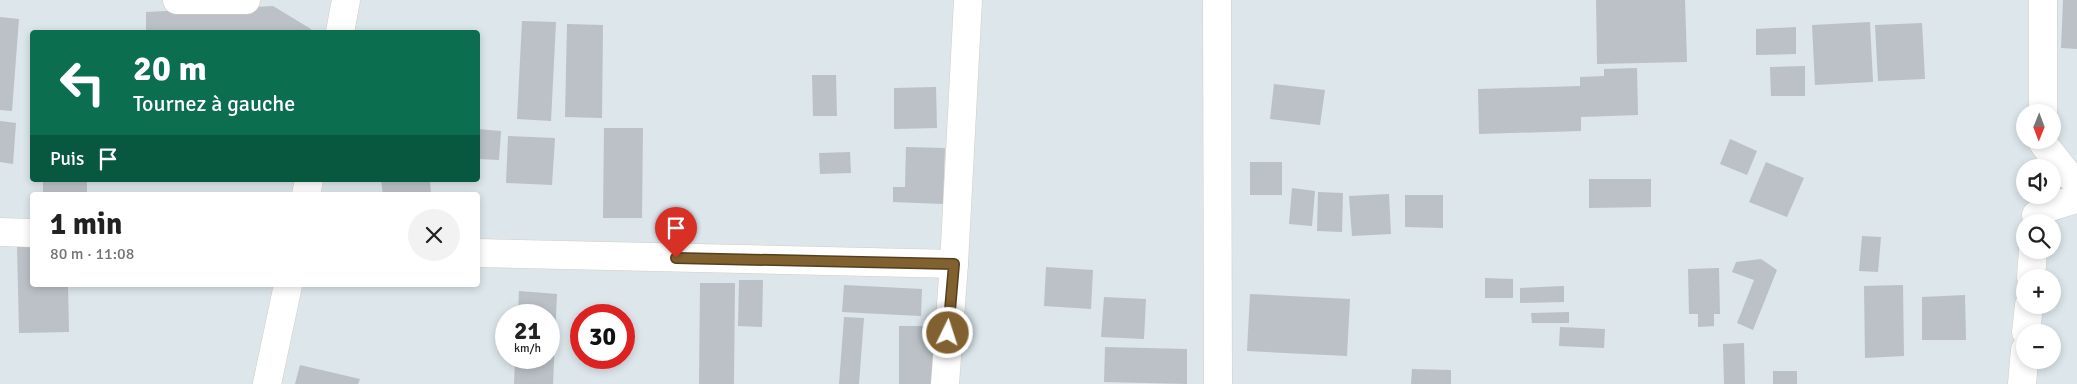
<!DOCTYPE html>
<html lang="fr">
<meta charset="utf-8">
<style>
:root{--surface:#fff;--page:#f2f2f2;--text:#222;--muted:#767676}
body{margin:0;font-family:Signika,sans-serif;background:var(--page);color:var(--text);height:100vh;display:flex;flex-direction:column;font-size:19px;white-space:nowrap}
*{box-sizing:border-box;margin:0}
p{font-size:16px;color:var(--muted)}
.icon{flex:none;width:28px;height:28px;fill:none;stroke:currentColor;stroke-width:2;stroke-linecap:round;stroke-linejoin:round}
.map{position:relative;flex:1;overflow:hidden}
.side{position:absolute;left:30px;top:192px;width:450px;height:95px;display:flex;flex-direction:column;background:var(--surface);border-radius:5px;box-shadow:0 2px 8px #0003}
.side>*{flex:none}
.guide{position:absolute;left:30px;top:30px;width:450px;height:152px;border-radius:5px;box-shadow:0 2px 8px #0003;background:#0b6e4f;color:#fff;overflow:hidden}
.needle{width:32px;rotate:181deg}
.buttons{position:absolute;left:2016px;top:104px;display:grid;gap:10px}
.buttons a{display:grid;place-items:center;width:45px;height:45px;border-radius:50%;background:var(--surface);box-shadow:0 2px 8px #0003;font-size:25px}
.speed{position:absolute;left:495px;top:304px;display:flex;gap:10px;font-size:25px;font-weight:700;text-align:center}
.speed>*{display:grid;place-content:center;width:65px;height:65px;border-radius:50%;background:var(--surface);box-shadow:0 2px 8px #0003;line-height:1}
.speed small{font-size:12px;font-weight:400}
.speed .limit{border:8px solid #d22;background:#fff;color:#111}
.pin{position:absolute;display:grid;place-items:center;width:42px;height:42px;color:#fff;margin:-51px -21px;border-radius:50% 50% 50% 0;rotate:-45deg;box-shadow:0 0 5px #0007}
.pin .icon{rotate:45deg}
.me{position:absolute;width:55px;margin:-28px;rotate:4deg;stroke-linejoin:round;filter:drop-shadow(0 0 4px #0008)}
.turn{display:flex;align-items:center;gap:18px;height:105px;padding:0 20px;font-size:22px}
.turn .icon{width:65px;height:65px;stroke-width:2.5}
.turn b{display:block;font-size:35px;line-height:42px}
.then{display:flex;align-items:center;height:48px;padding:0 20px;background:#0003;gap:10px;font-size:19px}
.round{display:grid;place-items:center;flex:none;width:52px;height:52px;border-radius:26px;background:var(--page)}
.headline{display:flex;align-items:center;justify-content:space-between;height:85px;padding:0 20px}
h1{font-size:30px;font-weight:800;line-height:38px}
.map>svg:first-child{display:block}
.building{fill:#bbc1c7}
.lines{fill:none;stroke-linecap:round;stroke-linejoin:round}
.minor-casing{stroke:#d3cdc4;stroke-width:29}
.minor{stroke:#fff;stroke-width:28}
.route-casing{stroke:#543f1f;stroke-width:12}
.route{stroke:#81612f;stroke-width:9}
</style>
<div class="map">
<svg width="2077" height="384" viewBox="0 0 2077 384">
<rect width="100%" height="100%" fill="#dce6eb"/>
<g class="building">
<path d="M 1596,0 L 1685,0 L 1687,62 L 1597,64 Z"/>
<path d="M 2063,0 L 2077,0 L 2077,49 L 2061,48 Z"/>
<path d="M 273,6 L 311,29 L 311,32 L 146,32 L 146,12 Z"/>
<path d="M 0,17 L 19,19 L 12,111 L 0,110 Z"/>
<path d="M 522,21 L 556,22 L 551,121 L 517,119 Z"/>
<path d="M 1870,22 L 1873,82 L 1815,85 L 1812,25 Z"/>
<path d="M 1922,23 L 1925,79 L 1878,81 L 1875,25 Z"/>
<path d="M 567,24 L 603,25 L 602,118 L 565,117 Z"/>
<path d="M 1796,27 L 1796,54 L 1756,55 L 1756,29 Z"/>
<path d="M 1805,66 L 1805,96 L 1771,96 L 1770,67 Z"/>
<path d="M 1637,68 L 1638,115 L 1581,117 L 1581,131 L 1479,134 L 1478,89 L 1580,86 L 1580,77 L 1604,76 L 1604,69 Z"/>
<path d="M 812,75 L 836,75 L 837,116 L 813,116 Z"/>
<path d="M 1274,84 L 1325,90 L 1320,125 L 1270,119 Z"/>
<path d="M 936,87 L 937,128 L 894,129 L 894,88 Z"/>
<path d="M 0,121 L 16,123 L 13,164 L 0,162 Z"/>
<path d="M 604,128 L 643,128 L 642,218 L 603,218 Z"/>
<path d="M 478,129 L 501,131 L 499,160 L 478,159 Z"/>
<path d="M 508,136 L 555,138 L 552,185 L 506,183 Z"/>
<path d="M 1730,139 L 1757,151 L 1747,175 L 1720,164 Z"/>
<path d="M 906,147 L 945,148 L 943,204 L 893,202 L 893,187 L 905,187 Z"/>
<path d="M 850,152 L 851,173 L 820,174 L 819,153 Z"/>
<rect x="1250" y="162" width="32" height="33"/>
<path d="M 1766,162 L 1804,178 L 1787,217 L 1749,202 Z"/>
<path d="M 1589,179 L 1651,179 L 1651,207 L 1589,208 Z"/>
<rect x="43" y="180" width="44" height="15"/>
<path d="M 381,180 L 430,180 L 431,195 L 383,195 Z"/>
<path d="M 1292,188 L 1315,191 L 1312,226 L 1289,224 Z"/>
<path d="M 1318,192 L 1343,193 L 1342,232 L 1317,231 Z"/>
<path d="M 1389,194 L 1391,234 L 1352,236 L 1349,196 Z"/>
<path d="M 1405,195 L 1443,195 L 1443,228 L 1405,227 Z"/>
<path d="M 1862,236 L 1881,237 L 1878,272 L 1859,271 Z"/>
<path d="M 17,245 L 32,245 L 32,285 L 68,285 L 69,332 L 19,333 Z"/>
<path d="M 1761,259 L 1777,270 L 1753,330 L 1737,323 L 1754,280 L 1732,272 L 1736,262 Z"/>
<path d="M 1046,267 L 1093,270 L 1091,309 L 1044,306 Z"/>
<path d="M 1719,268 L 1720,314 L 1714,314 L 1714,326 L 1698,327 L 1698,314 L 1689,314 L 1688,269 Z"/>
<path d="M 1485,278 L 1513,279 L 1513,298 L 1485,298 Z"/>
<path d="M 739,280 L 763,280 L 762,327 L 738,326 Z"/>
<path d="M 700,283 L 735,283 L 734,384 L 699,384 Z"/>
<path d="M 844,285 L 922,289 L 921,316 L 842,312 Z"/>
<path d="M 1903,285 L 1904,356 L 1865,358 L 1864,286 Z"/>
<path d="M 1564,286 L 1564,302 L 1520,303 L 1520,288 Z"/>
<path d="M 519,291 L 557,294 L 553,384 L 514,384 L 515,358 L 549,358 L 549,315 L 518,315 Z"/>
<path d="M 1250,294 L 1350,299 L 1347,356 L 1247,351 Z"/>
<path d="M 1965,295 L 1966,340 L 1922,340 L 1922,297 Z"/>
<path d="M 1104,297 L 1146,299 L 1144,339 L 1101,337 Z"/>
<path d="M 1569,312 L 1569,323 L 1532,323 L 1531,313 Z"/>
<path d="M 844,317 L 864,318 L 859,384 L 839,384 Z"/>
<path d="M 899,326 L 940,326 L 939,384 L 899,384 Z"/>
<path d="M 1560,327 L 1605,329 L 1604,348 L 1559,346 Z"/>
<path d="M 1744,343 L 1745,384 L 1724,384 L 1723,344 Z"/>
<path d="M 1105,347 L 1187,349 L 1187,384 L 1104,382 Z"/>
<path d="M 300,365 L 360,379 L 358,384 L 295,384 Z"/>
<path d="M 1412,369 L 1451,370 L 1451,384 L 1411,384 Z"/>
<rect x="1773" y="371" width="24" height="13"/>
</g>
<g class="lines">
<g class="minor-casing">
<g id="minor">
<path d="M 177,0 L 246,0"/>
<path d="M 1217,0 L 1218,384"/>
<path d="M 340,32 L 346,0"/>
<path d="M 2043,112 L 2043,0"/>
<path d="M 2043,143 L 2068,175 L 2077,179"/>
<path d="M 306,195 L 309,180"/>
<path d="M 2036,215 L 2053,206 L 2077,199"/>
<path d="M 0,232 L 32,233"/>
<path d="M 478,253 L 954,264"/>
<path d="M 2031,278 L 2033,250"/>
<path d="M 2026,332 L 2029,305"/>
<path d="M 267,384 L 288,285"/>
<path d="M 945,384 L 954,264 L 968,0"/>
<path d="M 2022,384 L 2025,350"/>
</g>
</g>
<use href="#minor" class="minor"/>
</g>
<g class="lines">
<g class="route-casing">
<path id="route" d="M 676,258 L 954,264 L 948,333"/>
</g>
<use href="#route" class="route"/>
</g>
</svg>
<div class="buttons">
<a><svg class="needle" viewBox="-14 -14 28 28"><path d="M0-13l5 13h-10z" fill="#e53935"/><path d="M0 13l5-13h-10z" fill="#767676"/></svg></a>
<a><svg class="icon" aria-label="sound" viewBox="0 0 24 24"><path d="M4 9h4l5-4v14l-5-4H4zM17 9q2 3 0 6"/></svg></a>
<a><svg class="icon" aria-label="search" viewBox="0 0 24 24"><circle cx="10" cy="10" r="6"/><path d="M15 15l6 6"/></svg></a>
<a>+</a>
<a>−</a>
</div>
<div class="speed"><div>21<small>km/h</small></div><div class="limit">30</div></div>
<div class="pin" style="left:676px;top:258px;background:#d93025"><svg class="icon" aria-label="arrive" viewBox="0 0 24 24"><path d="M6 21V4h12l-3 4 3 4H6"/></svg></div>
<svg class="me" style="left:948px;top:333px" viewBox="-20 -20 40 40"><circle r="17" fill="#81612f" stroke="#fff" stroke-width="3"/><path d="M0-11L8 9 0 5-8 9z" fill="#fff"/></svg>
<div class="guide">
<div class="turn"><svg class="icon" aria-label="left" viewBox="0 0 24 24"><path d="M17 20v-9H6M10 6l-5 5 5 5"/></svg><div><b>20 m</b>Tournez à gauche</div></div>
<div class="then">Puis<svg class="icon" aria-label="arrive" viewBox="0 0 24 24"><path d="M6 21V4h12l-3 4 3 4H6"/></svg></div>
</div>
<section class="side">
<div class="headline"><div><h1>1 min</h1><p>80 m · 11:08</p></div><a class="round"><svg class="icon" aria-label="close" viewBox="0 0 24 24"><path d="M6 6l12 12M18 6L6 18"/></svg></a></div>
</section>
</div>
